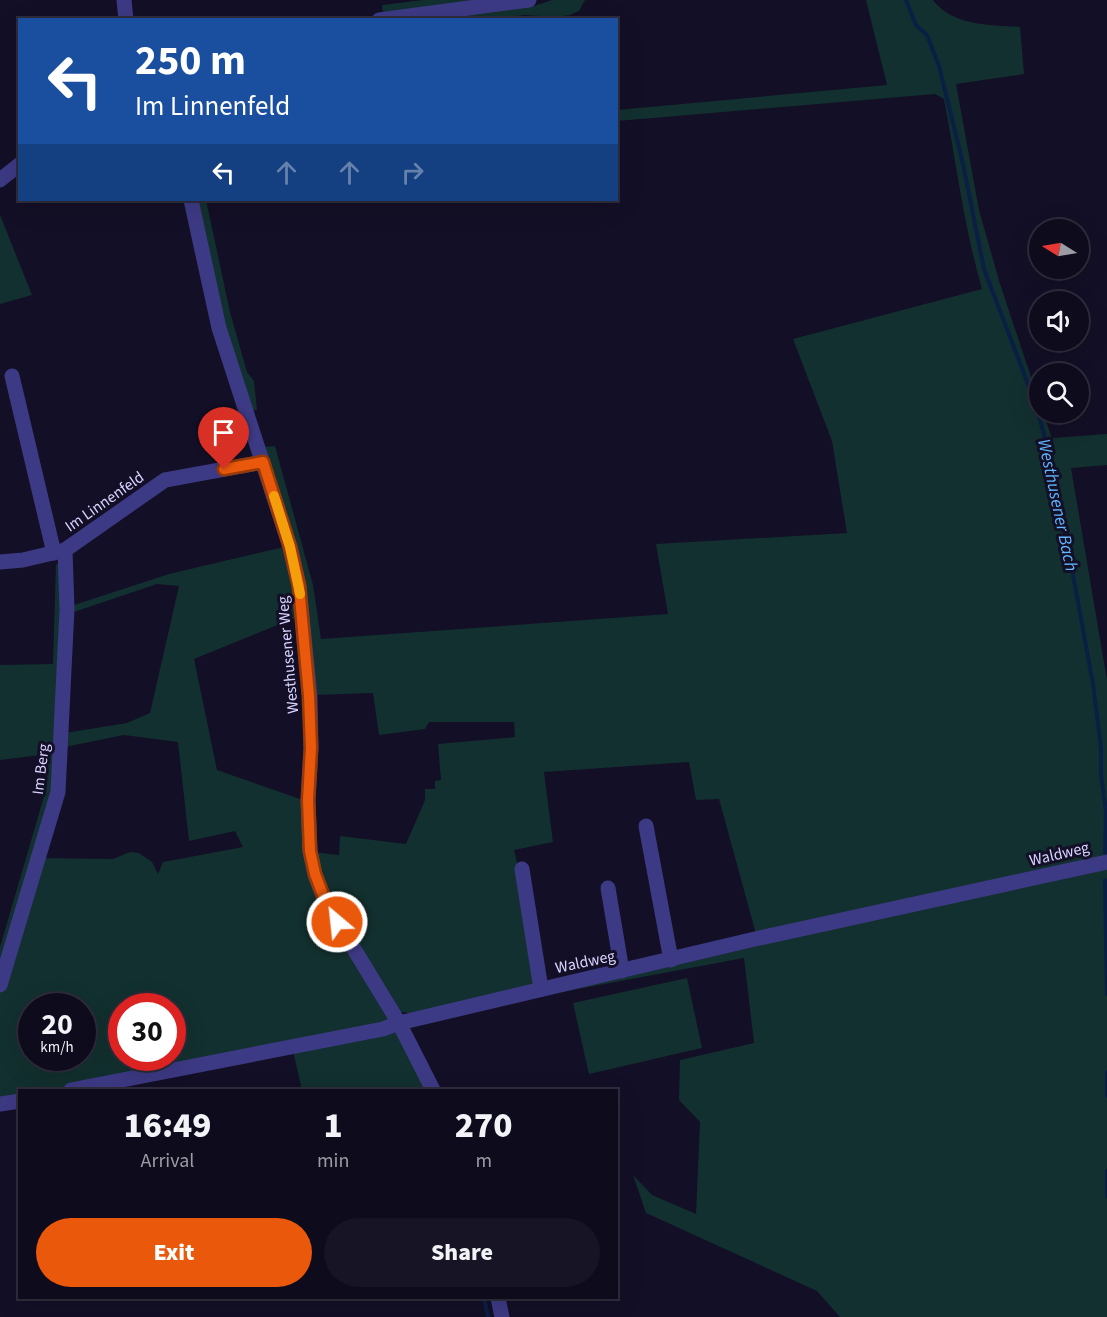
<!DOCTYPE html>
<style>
:root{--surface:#0e0b1c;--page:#171425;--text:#f1f3f6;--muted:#9b9ba3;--line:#2e2b3b;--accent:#ea580c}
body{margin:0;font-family:"Source Sans 3",sans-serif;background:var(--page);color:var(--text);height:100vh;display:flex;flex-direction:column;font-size:22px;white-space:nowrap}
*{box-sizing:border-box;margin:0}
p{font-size:20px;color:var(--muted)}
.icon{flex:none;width:33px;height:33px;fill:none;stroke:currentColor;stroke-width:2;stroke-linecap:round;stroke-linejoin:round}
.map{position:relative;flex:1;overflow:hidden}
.drawer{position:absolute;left:18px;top:1089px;width:600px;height:210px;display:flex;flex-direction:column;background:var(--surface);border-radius:0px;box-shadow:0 6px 24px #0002,0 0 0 2px var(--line)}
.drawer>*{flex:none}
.guide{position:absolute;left:18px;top:18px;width:600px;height:183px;border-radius:0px;box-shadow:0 6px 24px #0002,0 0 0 2px var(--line);background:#1a4fa0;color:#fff;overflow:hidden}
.needle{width:39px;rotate:281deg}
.tools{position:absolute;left:1029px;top:219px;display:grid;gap:12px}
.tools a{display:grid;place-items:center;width:60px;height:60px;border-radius:50%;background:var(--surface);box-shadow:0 6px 24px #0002,0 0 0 2px var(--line);font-size:30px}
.speed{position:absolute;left:18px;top:993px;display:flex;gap:12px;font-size:30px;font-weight:700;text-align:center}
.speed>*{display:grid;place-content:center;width:78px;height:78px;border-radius:50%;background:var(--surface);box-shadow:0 6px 24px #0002,0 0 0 2px var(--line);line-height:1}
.speed small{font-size:15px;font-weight:400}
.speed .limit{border:9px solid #d22;background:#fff;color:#111}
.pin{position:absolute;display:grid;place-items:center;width:51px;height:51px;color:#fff;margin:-62px -26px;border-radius:50% 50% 50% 0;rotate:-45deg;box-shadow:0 0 6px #0007}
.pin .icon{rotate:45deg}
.me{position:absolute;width:66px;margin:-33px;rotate:332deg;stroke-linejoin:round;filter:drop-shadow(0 0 4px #0008)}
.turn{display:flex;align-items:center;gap:21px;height:126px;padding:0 18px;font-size:27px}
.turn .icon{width:78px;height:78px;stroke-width:2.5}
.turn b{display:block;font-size:42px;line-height:51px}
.lanes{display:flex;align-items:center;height:57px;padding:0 18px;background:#0003;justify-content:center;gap:30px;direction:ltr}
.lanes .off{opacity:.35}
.eta{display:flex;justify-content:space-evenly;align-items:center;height:102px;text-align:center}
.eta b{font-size:36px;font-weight:800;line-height:42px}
.primary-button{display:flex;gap:12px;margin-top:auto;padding:12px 18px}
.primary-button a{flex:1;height:69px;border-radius:36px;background:var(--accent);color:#fff;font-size:24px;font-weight:800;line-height:69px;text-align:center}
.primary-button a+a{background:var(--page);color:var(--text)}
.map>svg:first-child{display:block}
.green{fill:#12302f;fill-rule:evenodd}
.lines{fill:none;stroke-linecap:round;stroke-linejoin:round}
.stream{stroke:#0a1f44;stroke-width:4}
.minor{stroke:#3d3a85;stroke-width:15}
.route-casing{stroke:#983908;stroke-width:15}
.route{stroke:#ea580c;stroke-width:10}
.slow{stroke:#f59e0b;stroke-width:10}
.labels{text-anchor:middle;stroke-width:6;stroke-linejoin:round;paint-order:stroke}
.street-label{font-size:16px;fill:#d9d4ff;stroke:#130f26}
.water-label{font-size:18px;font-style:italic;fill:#62b6ff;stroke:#130f26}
</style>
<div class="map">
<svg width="1107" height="1317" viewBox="0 0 1107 1317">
<rect width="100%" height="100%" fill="#130f26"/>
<g class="green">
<path d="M 423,0 L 493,0 L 383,13 L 382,5 Z"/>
<path d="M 552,0 L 585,0 L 579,11 L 570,15 L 557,17 L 524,15 L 489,20 L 427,20 L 534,6 Z"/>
<path d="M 866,0 L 933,0 C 952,26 991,25 1020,27 L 1024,74 L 956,84 L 979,210 L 1000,284 L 1039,401 L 1040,412 L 1043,413 L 1052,438 L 1107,434 L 1107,465 L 1071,468 L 1107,680 L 1107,858 L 756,934 L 719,799 L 696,800 L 689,762 L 544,772 L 553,842 L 514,850 L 546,984 L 415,1014 L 396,1011 L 330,901 L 313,852 L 339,855 L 340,836 L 406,844 L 425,800 L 425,789 L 435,789 L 435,781 L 441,780 L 438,744 L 515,737 L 514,722 L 429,722 L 425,729 L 379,735 L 373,693 L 313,695 L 264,447 L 275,446 L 313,585 L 321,639 L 668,614 L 656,544 L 847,533 L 832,441 L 793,339 L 982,289 C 964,227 956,162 944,99 L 935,94 L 617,121 L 617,110 L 887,85 Z"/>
<path d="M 196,200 L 206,200 L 230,312 L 247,372 L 254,381 L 257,410 L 253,410 L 225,327 Z"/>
<path d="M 0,215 L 32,295 L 0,304 Z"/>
<path d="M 284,547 L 297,617 L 194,659 L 217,770 L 303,800 L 306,851 L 389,1018 L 388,1021 L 382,1025 L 57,1090 L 20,1090 L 19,1098 L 0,1102 L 0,993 L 41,858 L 113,859 L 130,852 L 139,853 L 152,862 L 158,874 L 163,862 L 243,847 L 235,831 L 189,841 L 178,742 L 124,735 L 65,747 L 65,733 L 127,723 L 150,713 L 179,586 L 157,584 L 71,613 L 71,606 L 169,574 ZM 32,1006 L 82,1006 L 82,1058 L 32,1058 ZM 122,1006 L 172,1006 L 172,1058 L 122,1058 Z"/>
<path d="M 56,563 L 61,569 L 54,789 L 0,973 L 0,947 L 45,793 L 49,754 L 0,760 L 0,665 L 53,664 Z"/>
<path d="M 1107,865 L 1107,1317 L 840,1317 L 817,1291 L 646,1213 L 633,1175 L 652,1195 L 696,1214 L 700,1122 L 679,1100 L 680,1060 L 754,1043 L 744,958 L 551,994 Z"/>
<path d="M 687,978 L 702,1048 L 589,1074 L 573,1003 Z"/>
<path d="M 396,1031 L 429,1090 L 302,1090 L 293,1051 Z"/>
</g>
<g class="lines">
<g class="stream">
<path d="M 906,0 L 916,25 L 927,35 L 939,66 L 963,164 L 984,269 L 1036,405 L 1054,471 L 1093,684 L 1101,748 L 1101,775 L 1106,812 L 1105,853"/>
<path d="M 1105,880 L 1107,994"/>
<path d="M 1107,1072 L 1107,1096"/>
<path d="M 1107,1171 L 1107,1196"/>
<path d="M 484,1298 L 488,1317"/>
</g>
<g class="minor">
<path d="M 124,0 L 126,20"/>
<path d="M 379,20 L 529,0"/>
<path d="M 0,180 L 20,164"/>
<path d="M 191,200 L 219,328 L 290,547 L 299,586 L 310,696 L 311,748 L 308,800 L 310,851 L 315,875 L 326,903 L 399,1023 L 433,1090"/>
<path d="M 12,376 L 54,553"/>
<path d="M 0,562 L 23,560 L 65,550 L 165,480 L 263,462"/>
<path d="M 646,826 L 671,960"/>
<path d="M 522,869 L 541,989"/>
<path d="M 608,888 L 622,971"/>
<path d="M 0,985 L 58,792 L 67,609 L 65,550"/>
<path d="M 71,1090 L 383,1029 L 399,1023 L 755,939 L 1107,862"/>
<path d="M 0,1104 L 20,1101"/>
<path d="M 498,1298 L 502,1317"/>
</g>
</g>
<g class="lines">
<g class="route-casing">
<path id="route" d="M 224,469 L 263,462 L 290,547 L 299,586 L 309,696 L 311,748 L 308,800 L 310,851 L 315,874 L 326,903 L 337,922"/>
</g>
<use href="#route" class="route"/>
<path class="slow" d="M 274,496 L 290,547 L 300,594"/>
</g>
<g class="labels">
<g class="street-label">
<text transform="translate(104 501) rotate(-35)" y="6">Im Linnenfeld</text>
<text transform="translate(287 655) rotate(-95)" y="6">Westhusener Weg</text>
<text transform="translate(40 769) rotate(-83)" y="6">Im Berg</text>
<text transform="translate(1059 853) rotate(-13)" y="6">Waldweg</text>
<text transform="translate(585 961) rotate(-12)" y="6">Waldweg</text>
</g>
<g class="water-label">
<text transform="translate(1058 505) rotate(78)" y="6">Westhusener Bach</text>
</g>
</g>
</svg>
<div class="tools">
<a><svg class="needle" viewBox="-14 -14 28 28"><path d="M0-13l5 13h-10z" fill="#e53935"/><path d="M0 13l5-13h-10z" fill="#9b9ba3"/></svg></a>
<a><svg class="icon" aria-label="sound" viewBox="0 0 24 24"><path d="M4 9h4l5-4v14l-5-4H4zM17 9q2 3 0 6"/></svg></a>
<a><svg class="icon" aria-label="search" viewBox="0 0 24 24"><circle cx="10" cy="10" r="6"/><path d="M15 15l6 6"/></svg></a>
</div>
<div class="speed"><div>20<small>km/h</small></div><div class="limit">30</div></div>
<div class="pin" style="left:224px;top:469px;background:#d93025"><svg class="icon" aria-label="arrive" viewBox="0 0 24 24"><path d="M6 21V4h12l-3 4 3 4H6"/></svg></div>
<svg class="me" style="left:337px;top:922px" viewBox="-20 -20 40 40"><circle r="17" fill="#ea580c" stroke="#fff" stroke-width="3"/><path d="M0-11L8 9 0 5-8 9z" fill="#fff"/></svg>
<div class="guide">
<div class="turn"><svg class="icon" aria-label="left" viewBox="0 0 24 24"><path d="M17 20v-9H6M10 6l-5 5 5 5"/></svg><div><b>250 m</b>Im Linnenfeld</div></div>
<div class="lanes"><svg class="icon" aria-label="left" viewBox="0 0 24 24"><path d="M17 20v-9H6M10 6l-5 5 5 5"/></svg><svg class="icon off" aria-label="ahead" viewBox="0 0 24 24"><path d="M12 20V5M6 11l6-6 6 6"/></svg><svg class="icon off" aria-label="ahead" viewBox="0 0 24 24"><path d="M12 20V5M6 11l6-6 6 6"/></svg><svg class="icon off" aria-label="right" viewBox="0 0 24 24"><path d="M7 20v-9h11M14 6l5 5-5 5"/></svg></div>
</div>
<section class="drawer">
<div class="eta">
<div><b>16:49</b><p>Arrival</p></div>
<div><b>1</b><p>min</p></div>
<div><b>270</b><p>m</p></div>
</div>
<div class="primary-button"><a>Exit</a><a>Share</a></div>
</section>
</div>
